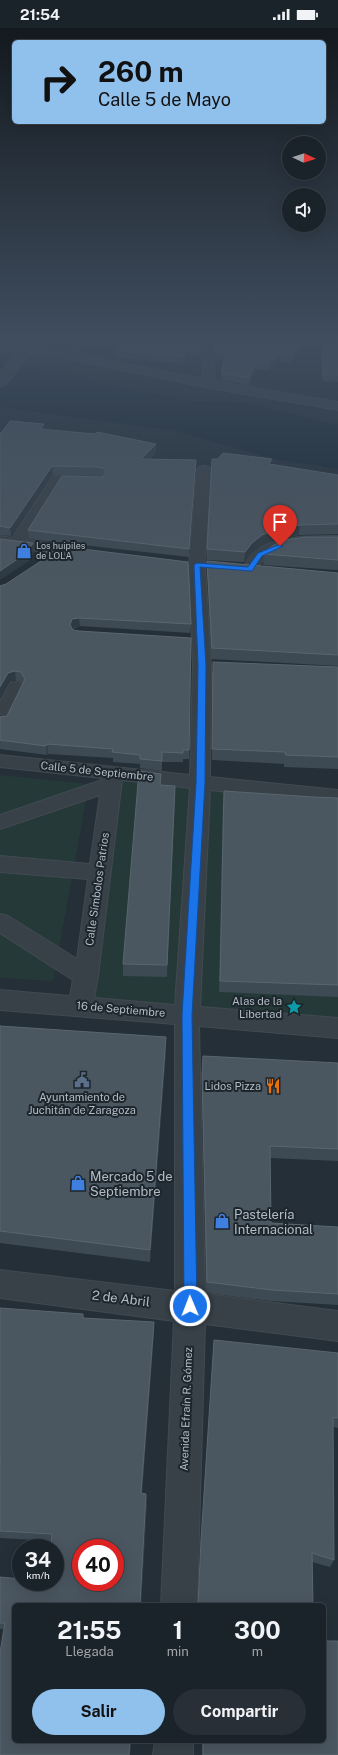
<!DOCTYPE html>
<html lang="es">
<meta charset="utf-8">
<style>
:root{--surface:#1b232a;--page:#282f36;--text:#f1f3f6;--muted:#a0a4a8;--line:#394047;--accent:#90c0ec}
body{margin:0;font-family:"Public Sans",sans-serif;background:var(--page);color:var(--text);height:100vh;display:flex;flex-direction:column;font-size:15px;white-space:nowrap}
*{box-sizing:border-box;margin:0}
p{font-size:13px;color:var(--muted)}
.icon{flex:none;width:22px;height:22px;fill:none;stroke:currentColor;stroke-width:2;stroke-linecap:round;stroke-linejoin:round}
.map{position:relative;flex:1;overflow:hidden}
.details{position:absolute;left:12px;top:1575px;width:314px;height:140px;display:flex;flex-direction:column;background:var(--surface);border-radius:6px;box-shadow:0 4px 16px #0002,0 0 0 1px var(--line)}
.details>*{flex:none}
.banner{position:absolute;left:12px;top:12px;width:314px;height:84px;border-radius:6px;box-shadow:0 4px 16px #0002,0 0 0 1px var(--line);background:#90c0ec;color:#111;overflow:hidden}
.needle{width:26px;rotate:94deg}
.controls{position:absolute;left:282px;top:108px;display:grid;gap:8px}
.controls a{display:grid;place-items:center;width:44px;height:44px;border-radius:50%;background:var(--surface);box-shadow:0 4px 16px #0002,0 0 0 1px var(--line);font-size:20px}
.speed{position:absolute;left:12px;top:1511px;display:flex;gap:8px;font-size:20px;font-weight:700;text-align:center}
.speed>*{display:grid;place-content:center;width:52px;height:52px;border-radius:50%;background:var(--surface);box-shadow:0 4px 16px #0002,0 0 0 1px var(--line);line-height:1}
.speed small{font-size:10px;font-weight:400}
.speed .limit{border:6px solid #d22;background:#fff;color:#111}
.pin{position:absolute;display:grid;place-items:center;width:34px;height:34px;color:#fff;margin:-41px -17px;border-radius:50% 50% 50% 0;rotate:-45deg;box-shadow:0 0 4px #0007}
.pin .icon{rotate:45deg}
.me{position:absolute;width:44px;margin:-22px;rotate:359deg;stroke-linejoin:round;filter:drop-shadow(0 0 3px #0008)}
.turn{display:flex;align-items:center;gap:14px;height:84px;padding:0 20px;font-size:18px}
.turn .icon{width:52px;height:52px;stroke-width:2.5}
.turn b{display:block;font-size:28px;line-height:34px}
.eta{display:flex;justify-content:space-evenly;align-items:center;height:68px;text-align:center}
.eta b{font-size:24px;font-weight:700;line-height:28px}
.action{display:flex;gap:8px;margin-top:auto;padding:8px 20px}
.action a{flex:1;height:46px;border-radius:24px;background:var(--accent);color:#111;font-size:16px;font-weight:700;line-height:46px;text-align:center}
.action a+a{background:var(--page);color:var(--text)}
.status{display:flex;justify-content:space-between;align-items:center;height:28px;padding:0 20px;background:var(--surface);direction:ltr}
.status svg{height:11px;fill:currentColor}
.map>svg:first-child{display:block}
.green{fill:#263939}
.water{fill:#192834}
.lines{fill:none;stroke-linecap:round;stroke-linejoin:round}
.minor-casing{stroke:#414a51;stroke-width:2}
.minor{fill:#384148;fill-rule:evenodd}
.minor-bridge-casing{stroke:#414a51;stroke-width:14;stroke-linecap:butt}
.minor-bridge{stroke:#384148;stroke-width:12}
.wall{fill:#3d4a53}
.shaded-wall{fill:#2e3a43}
.building{fill:#4a5660;stroke:#5a666f;fill-rule:evenodd}
.route{fill:#1a73e8;stroke:#114b97}
.labels{text-anchor:middle;stroke-width:4;stroke-linejoin:round;paint-order:stroke}
.far-poi-label{font-size:9px;fill:#b3bcc4;stroke:#1d262d;text-anchor:start}
.street-label{font-size:11px;fill:#b3bcc4;stroke:#1d262d}
.poi-label{font-size:11px;fill:#b3bcc4;stroke:#1d262d;text-anchor:end}
.near-poi-label{font-size:13px;fill:#b3bcc4;stroke:#1d262d;text-anchor:start}
.near-street-label{font-size:13px;fill:#b3bcc4;stroke:#1d262d}
</style>
<div class="status"><b>21:54</b><svg viewBox="0 0 49 12"><path d="M0 12V9h3v3zM5 12V6h3v6zM10 12V3h3v9zM15 12V0h3v12zM26 1h20v11H26zM47 4h2v5h-2z"/></svg></div>
<div class="map">
<svg width="338" height="1727" viewBox="0 0 338 1727">
<rect width="100%" height="100%" fill="#242f38"/>
<g class="green">
<path d="M 113,744 L 338,769 L 338,1000 L 80,978 Z"/>
<path d="M 0,747 L 89,756 L 53,953 L 0,950 Z"/>
</g>
<path class="water" d="M 0,333 L 191,373 L 245,374 L 338,397 L 338,441 L 274,431 L 176,403 L 0,379 Z"/>
<g class="lines">
<g class="minor-casing">
<g id="minor">
<path d="M 79,311 L 91,311 L 77,326 L 203,351 L 201,311 L 212,311 L 215,353 L 338,374 L 338,382 L 209,360 L 69,331 L 0,323 L 0,317 L 66,324 Z"/>
<path d="M 204,438 L 209,439 L 211,442 L 205,537 L 211,637 L 210,749 L 338,762 L 338,776 L 210,762 L 200,979 L 338,990 L 338,1010 L 199,998 L 205,1266 L 338,1283 L 338,1313 L 205,1296 L 197,1577 L 161,1577 L 174,1293 L 0,1270 L 0,1242 L 175,1263 L 175,996 L 0,982 L 0,962 L 70,968 L 73,952 L 0,905 L 0,886 L 8,888 L 77,931 L 88,851 L 0,844 L 0,828 L 90,836 L 100,767 L 0,801 L 0,787 L 102,752 L 102,750 L 0,739 L 0,727 L 190,747 L 193,637 L 189,537 L 197,442 L 199,439 ZM 122,752 L 190,760 L 175,977 L 94,970 L 98,948 Z"/>
<path d="M 58,447 L 90,449 L 95,450 L 97,453 L 95,456 L 90,457 L 62,455 L 26,512 L 83,520 L 86,523 L 83,526 L 78,528 L 0,518 L 0,508 L 12,510 L 53,448 Z"/>
<path d="M 338,508 L 338,518 C 318,517 277,515 263,532 C 260,536 258,541 256,545 L 250,547 L 244,545 L 242,542 C 246,536 249,528 254,524 C 274,507 313,508 338,508 Z"/>
<path d="M 16,654 L 22,655 L 25,659 L 9,692 L 7,696 L 0,698 L 0,673 L 10,655 Z"/>
<path d="M 155,1713 L 193,1713 L 193,1727 L 153,1727 Z"/>
</g>
</g>
<use href="#minor" class="minor"/>
<g class="minor-bridge-casing">
<path id="minor-bridge" d="M 0,354 L 27,320"/>
</g>
<use href="#minor-bridge" class="minor-bridge"/>
</g>
<g class="wall">
<path d="M 91,311 L 200,311 L 200,329 L 188,328 L 183,336 L 114,329 L 114,322 L 119,316 L 91,313 Z"/>
<path d="M 214,311 L 312,311 L 292,335 L 279,333 L 269,342 L 255,341 L 249,357 L 221,352 L 221,345 L 223,332 L 215,331 Z"/>
<path d="M 321,311 L 338,311 L 338,354 L 322,353 Z"/>
<path d="M 45,402 L 156,416 L 156,424 L 150,431 L 196,432 L 189,529 L 29,511 L 28,502 L 103,449 L 98,448 L 53,447 L 11,508 L 0,507 L 0,406 Z"/>
<path d="M 271,436 L 338,447 L 338,506 L 299,507 L 273,512 L 261,518 L 252,525 L 244,534 L 207,532 L 207,521 Z"/>
<path d="M 338,509 L 338,542 L 263,537 L 264,526 Z"/>
<path d="M 207,533 L 338,545 L 338,638 L 211,631 L 207,544 Z"/>
<path d="M 0,558 L 191,596 L 190,605 L 80,598 L 73,601 L 73,602 L 79,603 L 191,610 L 189,731 L 183,731 L 183,734 L 162,734 L 162,743 L 140,740 L 140,736 L 113,734 L 113,730 L 48,726 L 47,727 L 0,721 L 0,689 L 7,688 L 23,655 L 22,654 L 16,653 L 9,654 Z"/>
<path d="M 338,639 L 338,741 L 284,739 L 284,736 L 212,732 L 212,645 Z"/>
<path d="M 161,757 L 175,770 L 167,949 L 123,948 L 123,936 Z"/>
<path d="M 313,769 L 338,770 L 338,969 L 219,964 L 223,774 Z"/>
<path d="M 0,998 L 166,1023 L 150,1234 L 0,1215 Z"/>
<path d="M 203,1028 L 338,1035 L 338,1133 L 270,1130 L 271,1195 L 338,1199 L 338,1277 L 271,1273 L 206,1265 L 202,1060 Z"/>
<path d="M 0,1280 L 84,1290 L 154,1304 L 142,1465 L 146,1466 L 147,1473 L 141,1577 L 14,1577 L 14,1713 L 131,1713 L 130,1727 L 0,1727 L 4,1601 L 0,1601 L 0,1549 L 55,1554 L 52,1513 L 0,1510 Z"/>
<path d="M 338,1325 L 338,1400 L 333,1399 L 334,1532 L 330,1539 L 312,1534 L 200,1520 Z"/>
<path d="M 202,1713 L 324,1713 L 338,1727 L 202,1727 Z"/>
</g>
<g class="shaded-wall">
<path d="M 0,311 L 11,311 L 6,316 L 0,317 Z"/>
<path d="M 307,311 L 312,311 L 292,335 L 292,328 Z"/>
<path d="M 188,321 L 188,328 L 183,336 L 183,329 Z"/>
<path d="M 279,326 L 279,333 L 269,342 L 270,335 Z"/>
<path d="M 256,334 L 255,341 L 249,357 L 249,350 Z"/>
<path d="M 44,396 L 45,404 L 40,401 Z"/>
<path d="M 156,416 L 156,424 L 141,439 L 141,431 Z"/>
<path d="M 196,432 L 196,440 L 189,529 L 189,521 Z"/>
<path d="M 52,438 L 53,447 L 11,508 L 10,500 Z"/>
<path d="M 300,497 L 299,507 L 273,512 L 261,518 L 252,525 L 244,534 L 245,524 L 252,515 L 262,507 L 274,502 Z"/>
<path d="M 33,515 L 34,523 L 29,533 L 0,552 L 0,543 Z"/>
<path d="M 79,590 L 80,598 L 73,600 L 71,606 L 70,597 L 72,591 Z"/>
<path d="M 15,643 L 16,653 L 9,654 L 0,670 L 0,659 L 8,645 Z"/>
<path d="M 47,716 L 48,726 L 47,727 L 46,718 Z"/>
<path d="M 175,758 L 175,770 L 167,949 L 167,937 Z"/>
<path d="M 166,1009 L 166,1023 L 150,1234 L 150,1222 Z"/>
<path d="M 154,1294 L 154,1304 L 141,1473 L 141,1465 Z"/>
<path d="M 146,1466 L 147,1473 L 141,1577 L 140,1577 Z"/>
<path d="M 130,1713 L 131,1713 L 130,1727 L 129,1727 Z"/>
</g>
<g class="building">
<path d="M 123,311 L 200,311 L 201,323 L 188,321 L 183,329 L 114,322 Z"/>
<path d="M 214,311 L 307,311 L 292,328 L 279,326 L 270,335 L 256,334 L 249,350 L 221,345 L 225,325 L 215,324 Z"/>
<path d="M 322,311 L 338,311 L 338,347 L 323,346 Z"/>
<path d="M 10,393 L 44,396 L 40,401 L 95,406 L 97,404 L 156,416 L 141,431 L 196,432 L 189,521 L 28,502 L 62,448 L 103,449 L 106,444 L 103,440 L 98,439 L 52,438 L 10,500 L 0,498 L 0,406 Z"/>
<path d="M 223,425 L 272,431 L 269,436 L 338,447 L 338,496 L 300,497 L 274,502 L 262,507 L 252,515 L 245,524 L 207,521 L 212,431 L 218,431 Z"/>
<path d="M 307,509 L 338,509 L 338,532 L 264,526 L 268,521 L 276,516 L 285,512 Z"/>
<path d="M 0,511 L 33,515 L 28,524 L 0,543 Z"/>
<path d="M 50,517 L 188,534 L 191,596 L 79,590 L 72,591 L 70,597 L 73,602 L 79,603 L 191,610 L 189,722 L 183,722 L 183,725 L 162,724 L 162,733 L 140,731 L 140,727 L 112,724 L 113,721 L 47,716 L 46,718 L 0,712 L 0,689 L 7,688 L 25,651 L 21,644 L 15,643 L 8,645 L 0,659 L 0,558 L 6,556 L 41,533 Z"/>
<path d="M 207,533 L 338,545 L 338,627 L 212,620 Z"/>
<path d="M 213,634 L 338,639 L 338,729 L 286,727 L 285,724 L 212,721 Z"/>
<path d="M 139,743 L 161,746 L 160,757 L 175,758 L 167,937 L 123,936 Z"/>
<path d="M 224,763 L 313,769 L 338,770 L 338,957 L 220,953 Z"/>
<path d="M 0,998 L 166,1009 L 150,1222 L 0,1203 Z"/>
<path d="M 203,1028 L 338,1035 L 338,1121 L 270,1118 L 271,1195 L 338,1199 L 338,1266 L 272,1262 L 207,1254 L 202,1048 Z"/>
<path d="M 0,1280 L 83,1286 L 83,1290 L 154,1294 L 141,1465 L 146,1466 L 140,1577 L 14,1577 L 14,1713 L 130,1713 L 129,1727 L 0,1727 L 0,1624 L 5,1595 L 0,1595 L 0,1549 L 21,1551 L 21,1554 L 55,1554 L 55,1520 L 51,1520 L 52,1506 L 0,1503 L 0,1437 L 1,1430 L 0,1430 ZM 81,1520 L 115,1520 L 115,1554 L 81,1554 Z"/>
<path d="M 214,1312 L 338,1325 L 338,1390 L 333,1389 L 334,1532 L 312,1525 L 313,1577 L 198,1577 L 201,1512 Z"/>
<path d="M 324,1613 L 338,1613 L 338,1727 L 203,1727 L 203,1713 L 324,1713 Z"/>
</g>
<linearGradient id="sky" x2="0" y2="1"><stop stop-color="#141a1f"/><stop offset="0.56" stop-color="#3f4d5e"/><stop offset="1" stop-color="#3f4d5e" stop-opacity="0"/></linearGradient>
<rect width="338" height="553" fill="url(#sky)"/>
<path class="route" d="M 278,517 L 283,518 L 262,528 L 252,543 L 200,539 L 206,637 L 205,755 L 192,987 L 197,1278 L 195,1283 L 190,1285 L 186,1283 L 184,1278 L 182,987 L 196,755 L 198,637 L 194,537 L 197,535 L 248,539 L 258,525 Z"/>
<defs>
<g id="shop-bare" transform="scale(1.2)"><path d="M-5-2.5h2.3a2.7 3.5 0 0 1 5.4 0H5L5.5 6h-11ZM-1.5-2.5h3a1.5 2.3 0 0 0-3 0Z" fill="#3f7fe0" stroke="#1d262d" stroke-width="2.5" paint-order="stroke"/></g>
<g id="sight-bare" transform="scale(1.2)"><path d="M0-6L1.8-2.2L6-1.7L2.9 1.2L3.7 5.4L0 3.3L-3.7 5.4L-2.9 1.2L-6-1.7L-1.8-2.2Z" fill="#0f9aa8" stroke="#1d262d" stroke-width="2.5" paint-order="stroke"/></g>
<g id="civic-bare" transform="scale(1.2)"><path d="M-.6-6.5H3V-4.5H.6V-3L4-1V1h2V6H-6V1h2V-1L-.6-3ZM-1.2 2.5V6h2.4V2.5Z" fill="#5c6f8a" stroke="#1d262d" stroke-width="2.5" paint-order="stroke"/></g>
<g id="restaurant-bare" transform="scale(1.2)"><path d="M-5-6h1v4h1v-4h1v4h1v-4h1v5L-1.5 .5V6h-2V.5L-5-1ZM5-6V6H3V1.5H1.5Q1.5-4 5-6Z" fill="#e8710a" stroke="#1d262d" stroke-width="2.5" paint-order="stroke"/></g>
</defs>
<g fill-rule="evenodd">
<use href="#shop-bare" x="24" y="523"/>
<use href="#sight-bare" x="294" y="979"/>
<use href="#civic-bare" x="82" y="1052"/>
<use href="#restaurant-bare" x="273" y="1058"/>
<use href="#shop-bare" x="78" y="1155"/>
<use href="#shop-bare" x="222" y="1193"/>
</g>
<g class="labels">
<g class="far-poi-label">
<text x="36" y="521">Los huipiles<tspan x="36" dy="10">de LOLA</tspan></text>
</g>
<g class="street-label">
<text transform="translate(97 743) rotate(6)" y="4">Calle 5 de Septiembre</text>
<text transform="translate(97 861) rotate(-82)" y="4">Calle Símbolos Patrios</text>
<text transform="translate(121 981) rotate(5)" y="4">16 de Septiembre</text>
<text transform="translate(186 1381) rotate(-88)" y="4">Avenida Efraín R. Gómez</text>
</g>
<g class="poi-label">
<text x="282" y="977">Alas de la<tspan x="282" dy="13">Libertad</tspan></text>
<text x="261" y="1062">Lidos Pizza</text>
<text x="82" y="1073" text-anchor="middle">Ayuntamiento de<tspan x="82" dy="13">Juchitán de Zaragoza</tspan></text>
</g>
<g class="near-poi-label">
<text x="90" y="1153">Mercado 5 de<tspan x="90" dy="15">Septiembre</tspan></text>
<text x="234" y="1191">Pastelería<tspan x="234" dy="15">Internacional</tspan></text>
</g>
<g class="near-street-label">
<text transform="translate(121 1270) rotate(7)" y="5">2 de Abril</text>
</g>
</g>
</svg>
<div class="controls">
<a><svg class="needle" viewBox="-14 -14 28 28"><path d="M0-13l5 13h-10z" fill="#e53935"/><path d="M0 13l5-13h-10z" fill="#a0a4a8"/></svg></a>
<a><svg class="icon" aria-label="sound" viewBox="0 0 24 24"><path d="M4 9h4l5-4v14l-5-4H4zM17 9q2 3 0 6"/></svg></a>
</div>
<div class="speed"><div>34<small>km/h</small></div><div class="limit">40</div></div>
<div class="pin" style="left:280px;top:518px;background:#d93025"><svg class="icon" aria-label="arrive" viewBox="0 0 24 24"><path d="M6 21V4h12l-3 4 3 4H6"/></svg></div>
<svg class="me" style="left:190px;top:1278px" viewBox="-20 -20 40 40"><circle r="17" fill="#1a73e8" stroke="#fff" stroke-width="3"/><path d="M0-11L8 9 0 5-8 9z" fill="#fff"/></svg>
<div class="banner">
<div class="turn"><svg class="icon" aria-label="right" viewBox="0 0 24 24"><path d="M7 20v-9h11M14 6l5 5-5 5"/></svg><div><b>260 m</b>Calle 5 de Mayo</div></div>
</div>
<section class="details">
<div class="eta">
<div><b>21:55</b><p>Llegada</p></div>
<div><b>1</b><p>min</p></div>
<div><b>300</b><p>m</p></div>
</div>
<div class="action"><a>Salir</a><a>Compartir</a></div>
</section>
</div>
